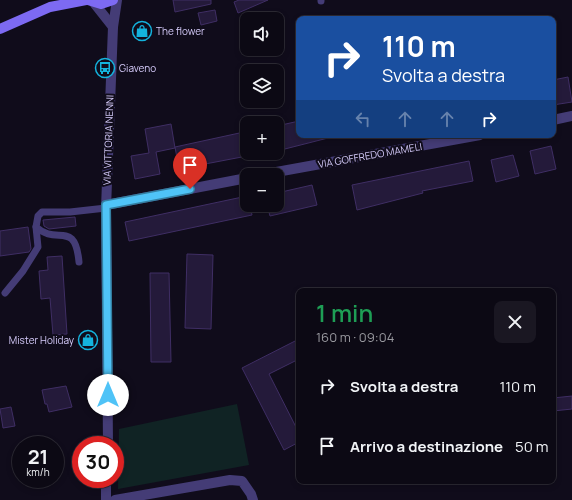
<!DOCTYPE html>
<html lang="it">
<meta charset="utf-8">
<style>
:root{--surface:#0c0914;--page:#1a1722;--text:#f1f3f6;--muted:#9a9aa0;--line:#2c2a34}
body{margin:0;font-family:Manrope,sans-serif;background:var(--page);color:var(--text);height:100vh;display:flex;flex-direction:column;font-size:15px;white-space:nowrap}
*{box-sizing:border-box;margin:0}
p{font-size:13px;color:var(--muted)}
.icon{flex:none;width:22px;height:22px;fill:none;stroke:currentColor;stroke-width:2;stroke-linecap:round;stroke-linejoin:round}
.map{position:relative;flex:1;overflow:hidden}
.panel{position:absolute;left:296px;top:288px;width:260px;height:196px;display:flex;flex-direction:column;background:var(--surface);border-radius:8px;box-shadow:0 2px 6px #0003,0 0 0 1px var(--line)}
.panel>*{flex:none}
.guide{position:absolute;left:296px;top:16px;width:260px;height:122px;border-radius:8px;box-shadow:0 2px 6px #0003,0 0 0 1px var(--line);background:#1a4fa0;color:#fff;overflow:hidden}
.controls{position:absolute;left:240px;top:12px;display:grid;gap:8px}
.controls a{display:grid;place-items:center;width:44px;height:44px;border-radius:8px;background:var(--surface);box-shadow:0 2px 6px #0003,0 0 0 1px var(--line);font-size:20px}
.speed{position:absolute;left:12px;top:436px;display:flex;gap:8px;font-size:20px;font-weight:700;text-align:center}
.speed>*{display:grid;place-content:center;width:52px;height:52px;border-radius:50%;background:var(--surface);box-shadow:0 2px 6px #0003,0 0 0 1px var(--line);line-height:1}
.speed small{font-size:10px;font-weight:400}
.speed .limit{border:6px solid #d22;background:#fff;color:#111}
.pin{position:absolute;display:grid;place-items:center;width:34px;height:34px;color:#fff;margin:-41px -17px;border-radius:50% 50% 50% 0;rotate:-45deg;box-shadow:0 0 4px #0007}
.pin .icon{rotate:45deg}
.me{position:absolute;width:44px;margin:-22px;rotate:0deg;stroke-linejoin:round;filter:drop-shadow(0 0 3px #0008)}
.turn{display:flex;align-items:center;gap:14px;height:84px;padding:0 20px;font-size:18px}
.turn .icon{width:52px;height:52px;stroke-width:2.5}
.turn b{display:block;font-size:28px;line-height:34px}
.lanes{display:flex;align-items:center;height:38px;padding:0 20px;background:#0003;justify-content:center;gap:20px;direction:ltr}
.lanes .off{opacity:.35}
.round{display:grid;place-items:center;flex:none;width:42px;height:42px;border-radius:8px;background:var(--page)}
.head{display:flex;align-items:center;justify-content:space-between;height:68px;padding:0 20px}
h1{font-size:24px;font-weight:600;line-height:30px;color:#1e9e55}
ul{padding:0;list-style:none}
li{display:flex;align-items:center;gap:12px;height:60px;padding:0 20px}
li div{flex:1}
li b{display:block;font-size:15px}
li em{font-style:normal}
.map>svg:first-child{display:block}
.green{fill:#102324}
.building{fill:#241a3a;stroke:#3f2e64}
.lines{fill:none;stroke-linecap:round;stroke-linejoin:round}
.lane{stroke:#443c76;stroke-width:7}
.street{stroke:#443c76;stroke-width:10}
.secondary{stroke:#7d6af2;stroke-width:10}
.route-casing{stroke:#337fa1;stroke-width:10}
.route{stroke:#4fc3f7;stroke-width:7}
.labels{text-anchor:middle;stroke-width:4;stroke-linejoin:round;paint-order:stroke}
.poi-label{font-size:10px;fill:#d5cbfa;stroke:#100c1b;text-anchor:start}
.street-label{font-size:10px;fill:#d5cbfa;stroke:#100c1b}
</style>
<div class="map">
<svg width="572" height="500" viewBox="0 0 572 500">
<rect width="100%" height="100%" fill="#100c1b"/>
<path class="green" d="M 237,404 L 249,465 L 118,489 L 119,429 Z"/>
<g class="building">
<path d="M 173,0 L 211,0 L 211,4 L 175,12 Z"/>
<path d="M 239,0 L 268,0 L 238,13 L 234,2 Z"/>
<path d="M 215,10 L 217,21 L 201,25 L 198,13 Z"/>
<path d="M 147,23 L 150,36 L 136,38 L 134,26 Z"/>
<path d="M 568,77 L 572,102 L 553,105 L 553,80 Z"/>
<path d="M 299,121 L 299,135 L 328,135 L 328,138 L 277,151 L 277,126 Z"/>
<path d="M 171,124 L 175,148 L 156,152 L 160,174 L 135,179 L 131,156 L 149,153 L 145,129 Z"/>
<path d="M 244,132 L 247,156 L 179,169 L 175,147 Z"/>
<path d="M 551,146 L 556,169 L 535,174 L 530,151 Z"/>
<path d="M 513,155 L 519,176 L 496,182 L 491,160 Z"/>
<path d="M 469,161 L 473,181 L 422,191 L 423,193 L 357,210 L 352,185 Z"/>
<path d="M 312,185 L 317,205 L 270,216 L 267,205 L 277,205 L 277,193 Z"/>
<path d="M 247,196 L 247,205 L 250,205 L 252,215 L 129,241 L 125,222 Z"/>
<path d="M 75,217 L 76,226 L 49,229 L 44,226 L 43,220 Z"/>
<path d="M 28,227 L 31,249 L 29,252 L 0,256 L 0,231 Z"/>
<path d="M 187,254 L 213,255 L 211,329 L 185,328 Z"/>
<path d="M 62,256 L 67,334 L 53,335 L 50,298 L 41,299 L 39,271 L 48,270 L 47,257 Z"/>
<path d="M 150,273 L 169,273 L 171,362 L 151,362 Z"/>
<path d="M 299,339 L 299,359 L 269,374 L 299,433 L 299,442 L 284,450 L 242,368 Z"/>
<path d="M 66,386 L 72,407 L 49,412 L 47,404 L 45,404 L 42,390 Z"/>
<path d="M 572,396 L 572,409 L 553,411 L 553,398 Z"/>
<path d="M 11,407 L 15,426 L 3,428 L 0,409 Z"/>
</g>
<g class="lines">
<g class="lane">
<path d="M 321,0 L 321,1"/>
<path d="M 79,262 C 75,219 57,246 36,227 L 38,216 L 42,212 L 70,212 L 106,208"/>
<path d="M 5,293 L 23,271 L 38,247 L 36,227"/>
</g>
<g class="street">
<path d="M 94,3 L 113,27"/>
<path d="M 553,120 L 572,116"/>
<path d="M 260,175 L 480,135"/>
<path d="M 106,205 L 247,178"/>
<path d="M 108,445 L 106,208 L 113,27 L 117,0"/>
<path d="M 106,500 L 106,479"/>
<path d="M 115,500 L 230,480 L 242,481 L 251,494 L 253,500"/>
</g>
<g class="secondary">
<path d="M 88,0 L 101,4 L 113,0"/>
<path d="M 0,29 L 50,7 L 86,0"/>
</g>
</g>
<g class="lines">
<g class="route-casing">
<path id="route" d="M 108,395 L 106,205 L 190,189"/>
</g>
<use href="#route" class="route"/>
</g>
<defs>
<g id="shop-ring" transform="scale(1)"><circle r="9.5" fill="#100c1b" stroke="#14b3dd" stroke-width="1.5"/><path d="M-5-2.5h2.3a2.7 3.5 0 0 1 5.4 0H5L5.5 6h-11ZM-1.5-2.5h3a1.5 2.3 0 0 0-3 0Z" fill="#14b3dd"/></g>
<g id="bus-ring" transform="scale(1)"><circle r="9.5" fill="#100c1b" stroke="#14b3dd" stroke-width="1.5"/><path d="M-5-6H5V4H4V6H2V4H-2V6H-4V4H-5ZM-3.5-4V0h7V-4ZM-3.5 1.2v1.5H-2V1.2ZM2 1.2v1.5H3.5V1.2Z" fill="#14b3dd"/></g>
</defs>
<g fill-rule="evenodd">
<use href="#shop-ring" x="142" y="31"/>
<use href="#bus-ring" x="105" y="68"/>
<use href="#shop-ring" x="88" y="340"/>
</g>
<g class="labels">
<g class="poi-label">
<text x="156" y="35">The flower</text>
<text x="119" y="72">Giaveno</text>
<text x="74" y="344" text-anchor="end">Mister Holiday</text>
</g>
<g class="street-label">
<text transform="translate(108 140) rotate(-88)" y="4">VIA VITTORIA NENNI</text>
<text transform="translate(370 155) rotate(-10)" y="4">VIA GOFFREDO MAMELI</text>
</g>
</g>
</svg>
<div class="controls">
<a><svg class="icon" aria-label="sound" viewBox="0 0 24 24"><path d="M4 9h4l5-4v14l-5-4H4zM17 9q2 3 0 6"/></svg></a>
<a><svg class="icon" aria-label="layers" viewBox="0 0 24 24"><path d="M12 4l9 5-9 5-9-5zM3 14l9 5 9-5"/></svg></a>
<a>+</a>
<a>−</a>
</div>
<div class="speed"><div>21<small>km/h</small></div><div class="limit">30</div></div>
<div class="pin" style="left:190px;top:189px;background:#d93025"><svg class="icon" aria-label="arrive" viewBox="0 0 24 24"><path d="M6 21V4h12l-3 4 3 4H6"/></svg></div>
<svg class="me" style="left:108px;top:395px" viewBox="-20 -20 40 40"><circle r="19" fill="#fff"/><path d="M0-13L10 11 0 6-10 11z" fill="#4fc3f7"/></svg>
<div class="guide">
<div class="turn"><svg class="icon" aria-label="right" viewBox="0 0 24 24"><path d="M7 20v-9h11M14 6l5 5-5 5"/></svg><div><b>110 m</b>Svolta a destra</div></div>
<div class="lanes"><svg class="icon off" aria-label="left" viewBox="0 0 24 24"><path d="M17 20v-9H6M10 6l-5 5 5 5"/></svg><svg class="icon off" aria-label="ahead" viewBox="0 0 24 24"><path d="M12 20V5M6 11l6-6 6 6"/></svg><svg class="icon off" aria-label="ahead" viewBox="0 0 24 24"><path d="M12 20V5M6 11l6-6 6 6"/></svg><svg class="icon" aria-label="right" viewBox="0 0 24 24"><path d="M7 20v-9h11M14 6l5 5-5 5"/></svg></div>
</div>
<section class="panel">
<div class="head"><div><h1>1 min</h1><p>160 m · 09:04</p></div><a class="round"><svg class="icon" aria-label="close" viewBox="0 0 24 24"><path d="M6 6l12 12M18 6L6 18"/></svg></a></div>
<ul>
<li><svg class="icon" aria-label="right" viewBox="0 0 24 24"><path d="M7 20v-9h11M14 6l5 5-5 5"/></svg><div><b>Svolta a destra</b></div><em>110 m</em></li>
<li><svg class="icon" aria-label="arrive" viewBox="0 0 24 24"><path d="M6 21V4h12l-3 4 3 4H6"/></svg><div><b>Arrivo a destinazione</b></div><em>50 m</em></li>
</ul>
</section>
</div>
